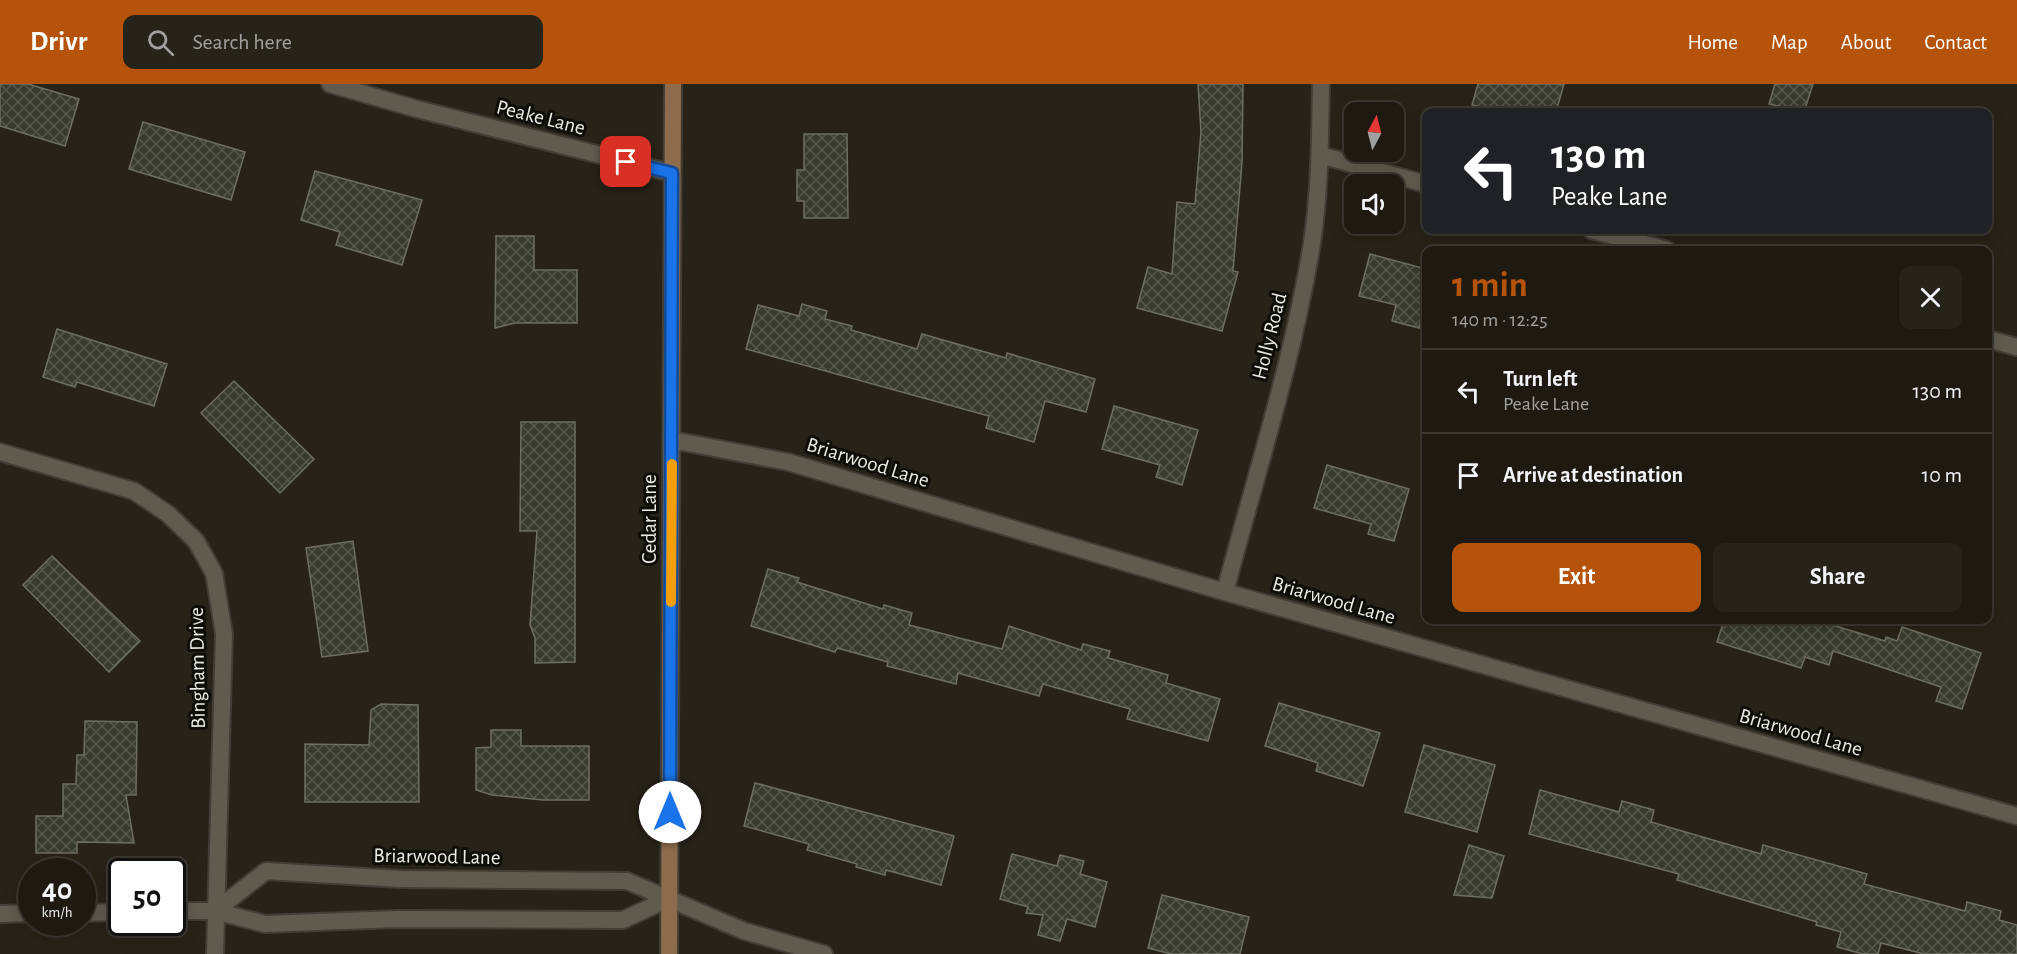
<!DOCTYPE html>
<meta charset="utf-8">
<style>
:root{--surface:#1e1a12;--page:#26231b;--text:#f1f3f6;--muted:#a1a19f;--line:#3c3832;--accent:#b45309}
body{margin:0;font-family:"Alegreya Sans",sans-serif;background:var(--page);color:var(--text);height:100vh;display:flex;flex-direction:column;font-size:22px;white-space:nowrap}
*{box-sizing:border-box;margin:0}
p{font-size:20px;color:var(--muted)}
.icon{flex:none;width:33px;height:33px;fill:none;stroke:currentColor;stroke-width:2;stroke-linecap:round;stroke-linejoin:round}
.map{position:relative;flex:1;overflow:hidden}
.details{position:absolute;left:1422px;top:162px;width:570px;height:378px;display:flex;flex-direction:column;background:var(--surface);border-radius:12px;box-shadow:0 3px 15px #0003,0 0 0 2px var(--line)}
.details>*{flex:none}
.top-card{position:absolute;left:1422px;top:24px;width:570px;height:126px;border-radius:12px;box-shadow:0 3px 15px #0003,0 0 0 2px var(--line);background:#202124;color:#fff;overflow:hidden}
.needle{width:39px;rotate:7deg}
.buttons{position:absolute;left:1344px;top:18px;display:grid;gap:12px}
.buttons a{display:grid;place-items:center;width:60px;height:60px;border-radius:12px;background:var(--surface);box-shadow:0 3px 15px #0003,0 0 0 2px var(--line);font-size:30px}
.speed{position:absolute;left:18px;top:774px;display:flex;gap:12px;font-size:30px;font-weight:700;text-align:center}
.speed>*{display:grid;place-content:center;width:78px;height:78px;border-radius:50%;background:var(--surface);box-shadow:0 3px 15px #0003,0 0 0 2px var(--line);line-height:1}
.speed small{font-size:15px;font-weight:400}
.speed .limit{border:3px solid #111;border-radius:9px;background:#fff;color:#111}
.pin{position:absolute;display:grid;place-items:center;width:51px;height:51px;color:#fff;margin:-26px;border-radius:12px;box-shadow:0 3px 9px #0006}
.me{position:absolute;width:66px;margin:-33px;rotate:0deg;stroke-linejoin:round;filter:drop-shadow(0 0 4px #0008)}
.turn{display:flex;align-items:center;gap:21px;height:126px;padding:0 30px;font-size:27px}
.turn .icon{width:78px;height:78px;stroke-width:2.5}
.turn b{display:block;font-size:42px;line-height:51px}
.round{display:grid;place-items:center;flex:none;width:63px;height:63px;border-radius:12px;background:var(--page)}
.overview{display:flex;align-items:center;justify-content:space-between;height:102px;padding:0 30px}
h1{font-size:36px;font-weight:600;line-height:45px;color:var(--accent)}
.cta{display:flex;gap:12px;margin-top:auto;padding:12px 30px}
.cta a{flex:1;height:69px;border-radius:12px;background:var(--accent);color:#fff;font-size:24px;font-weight:600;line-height:69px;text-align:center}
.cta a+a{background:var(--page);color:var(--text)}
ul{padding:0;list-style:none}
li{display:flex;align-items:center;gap:18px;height:84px;padding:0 30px;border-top:2px solid var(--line)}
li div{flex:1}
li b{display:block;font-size:22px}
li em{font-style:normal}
header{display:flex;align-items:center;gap:36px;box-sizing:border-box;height:84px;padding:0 30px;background:var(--accent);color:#fff}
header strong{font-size:28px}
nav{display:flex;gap:33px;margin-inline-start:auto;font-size:21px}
.search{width:420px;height:54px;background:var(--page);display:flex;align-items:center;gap:15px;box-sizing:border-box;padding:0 21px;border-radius:12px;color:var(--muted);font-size:22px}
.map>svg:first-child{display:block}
.building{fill:url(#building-cross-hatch);stroke:#6c6f61;stroke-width:1.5}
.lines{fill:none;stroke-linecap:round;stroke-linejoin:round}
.minor-casing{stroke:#423d35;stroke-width:20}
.secondary-casing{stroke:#423d35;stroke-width:20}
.minor{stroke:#615b4f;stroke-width:16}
.secondary{stroke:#8d6c4d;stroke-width:16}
.route-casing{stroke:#114b97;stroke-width:15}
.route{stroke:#1a73e8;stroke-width:10}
.slow{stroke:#f59e0b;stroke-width:10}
.labels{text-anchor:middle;stroke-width:6;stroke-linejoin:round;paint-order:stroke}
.street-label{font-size:21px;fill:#eeebe4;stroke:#0f0d08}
</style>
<header>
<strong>Drivr</strong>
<div class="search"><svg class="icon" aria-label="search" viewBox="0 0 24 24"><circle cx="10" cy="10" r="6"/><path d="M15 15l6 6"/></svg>Search here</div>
<nav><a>Home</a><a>Map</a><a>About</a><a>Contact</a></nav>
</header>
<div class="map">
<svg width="2017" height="870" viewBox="0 0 2017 870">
<defs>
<pattern id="building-cross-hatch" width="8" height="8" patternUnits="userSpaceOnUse" patternTransform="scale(1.5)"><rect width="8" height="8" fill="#3a3b2f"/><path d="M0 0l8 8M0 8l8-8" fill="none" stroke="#57584d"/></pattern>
</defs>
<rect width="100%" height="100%" fill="#282318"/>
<g class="building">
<path d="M 0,0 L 28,0 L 79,15 L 65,62 L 0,42 Z"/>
<path d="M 1198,0 L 1243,0 L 1242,78 L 1233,187 L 1238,188 L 1222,247 L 1137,224 L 1148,183 L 1172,190 L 1177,118 L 1195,120 L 1201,48 Z"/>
<path d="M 1478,0 L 1564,0 L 1556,28 L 1499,28 L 1472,21 Z"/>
<path d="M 1775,0 L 1813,0 L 1804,28 L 1769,20 Z"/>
<path d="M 143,38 L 245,68 L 231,116 L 129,85 Z"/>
<path d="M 804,50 L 847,50 L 848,134 L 804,134 L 804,117 L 797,117 L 797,86 L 804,86 Z"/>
<path d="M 315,87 L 422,116 L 402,181 L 336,161 L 340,148 L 301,136 Z"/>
<path d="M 496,152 L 534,152 L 534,186 L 577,186 L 577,239 L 515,239 L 495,244 Z"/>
<path d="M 1370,170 L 1426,185 L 1426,231 L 1423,230 L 1419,244 L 1392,237 L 1396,221 L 1359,212 Z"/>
<path d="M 802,220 L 827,227 L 825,235 L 852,242 L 851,246 L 917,265 L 922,250 L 1006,274 L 1007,269 L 1095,295 L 1086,328 L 1045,317 L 1034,358 L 986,344 L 989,332 L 746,265 L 758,221 L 799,232 Z"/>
<path d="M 57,245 L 167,280 L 154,322 L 77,298 L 75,303 L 43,293 Z"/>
<path d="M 234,297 L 314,375 L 280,409 L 201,329 Z"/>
<path d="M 1114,322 L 1198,346 L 1182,401 L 1156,393 L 1160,381 L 1102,365 Z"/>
<path d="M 521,338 L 575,338 L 575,578 L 535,579 L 535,554 L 530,541 L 537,447 L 520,447 Z"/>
<path d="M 1327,381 L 1409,405 L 1394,457 L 1368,450 L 1371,440 L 1314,424 Z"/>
<path d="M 353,457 L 368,567 L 322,573 L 306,464 Z"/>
<path d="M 52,472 L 140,557 L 109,588 L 23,501 Z"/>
<path d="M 768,485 L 799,494 L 797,498 L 883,525 L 884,521 L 912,529 L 909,541 L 1002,565 L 1009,542 L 1081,566 L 1083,560 L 1110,567 L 1108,574 L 1168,591 L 1166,599 L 1220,615 L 1208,657 L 1127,635 L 1130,625 L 1043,600 L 1039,612 L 958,589 L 956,600 L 887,582 L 888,578 L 837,564 L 835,568 L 751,542 Z"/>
<path d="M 1724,536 L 1816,536 L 1885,557 L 1886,553 L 1897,557 L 1902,543 L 1981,569 L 1962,625 L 1936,617 L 1941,603 L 1833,567 L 1829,581 L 1805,573 L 1801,584 L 1717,558 Z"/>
<path d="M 1279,619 L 1380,649 L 1363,702 L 1316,687 L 1318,679 L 1265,662 Z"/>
<path d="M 381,620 L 418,621 L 419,718 L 305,718 L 305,660 L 369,661 L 371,626 Z"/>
<path d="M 85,637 L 137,638 L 136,711 L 126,711 L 134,759 L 77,758 L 77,769 L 36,769 L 36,732 L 63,732 L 63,700 L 76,700 L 77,671 L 84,671 Z"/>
<path d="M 491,646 L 521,646 L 521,662 L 589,662 L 589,716 L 543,716 L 492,711 L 476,706 L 476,664 L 491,663 Z"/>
<path d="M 1424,661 L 1495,681 L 1477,748 L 1405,728 Z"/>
<path d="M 755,699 L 954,752 L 941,801 L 886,786 L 885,791 L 856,783 L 857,780 L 807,766 L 809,760 L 744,742 Z"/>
<path d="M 1540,706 L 1619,728 L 1622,717 L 1654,726 L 1651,738 L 1761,770 L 1763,761 L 1867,790 L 1864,800 L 1965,827 L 1967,818 L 2001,827 L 1999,836 L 2017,841 L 2017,870 L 1924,870 L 1881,859 L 1878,870 L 1863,870 L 1837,863 L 1841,848 L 1816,841 L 1817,838 L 1677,796 L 1679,790 L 1529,750 Z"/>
<path d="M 1469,761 L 1504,772 L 1492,814 L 1454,811 Z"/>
<path d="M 1012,770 L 1057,782 L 1060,771 L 1084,777 L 1080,790 L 1107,798 L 1095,843 L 1067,835 L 1060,857 L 1038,851 L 1043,831 L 1026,829 L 1028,823 L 1000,815 Z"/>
<path d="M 1162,811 L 1249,833 L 1240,870 L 1171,870 L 1148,864 Z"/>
</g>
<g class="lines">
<g class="minor-casing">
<g id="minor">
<path d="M 330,0 L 417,25 L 672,89"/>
<path d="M 1320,71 L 1426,100"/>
<path d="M 1591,146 L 1667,166"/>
<path d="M 1988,255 L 2017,263"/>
<path d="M 672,356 L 788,378 L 1225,508 L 2017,732"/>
<path d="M 0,368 L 134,407 L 168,430 L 196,457 L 214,489 L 224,550 L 215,870"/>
<path d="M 1225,508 C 1255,393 1293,277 1312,159 C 1320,107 1320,53 1321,0"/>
<path d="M 172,827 L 215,827 L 265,840 L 397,835 L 623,836 L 670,814"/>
<path d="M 215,827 L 266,787 L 401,795 L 627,797 L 744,847 L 824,870"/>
<path d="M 82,829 L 122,828"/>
<path d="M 0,830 L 32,829"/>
</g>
</g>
<g class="secondary-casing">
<path id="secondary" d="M 669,870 L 673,0"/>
</g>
<use href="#minor" class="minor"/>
<use href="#secondary" class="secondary"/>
</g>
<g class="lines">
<g class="route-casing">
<path id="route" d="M 626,78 L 672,89 L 670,728"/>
</g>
<use href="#route" class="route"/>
<path class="slow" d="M 671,518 L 672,380"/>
</g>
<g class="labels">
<g class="street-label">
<text transform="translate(541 33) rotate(14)" y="7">Peake Lane</text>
<text transform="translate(1269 252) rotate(-76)" y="7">Holly Road</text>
<text transform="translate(868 378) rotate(17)" y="7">Briarwood Lane</text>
<text transform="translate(649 435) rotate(-90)" y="7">Cedar Lane</text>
<text transform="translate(1334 516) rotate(16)" y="7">Briarwood Lane</text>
<text transform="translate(197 584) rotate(-91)" y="7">Bingham Drive</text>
<text transform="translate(1801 648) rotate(16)" y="7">Briarwood Lane</text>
<text transform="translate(437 772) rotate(1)" y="7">Briarwood Lane</text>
</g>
</g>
</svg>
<div class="buttons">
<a><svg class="needle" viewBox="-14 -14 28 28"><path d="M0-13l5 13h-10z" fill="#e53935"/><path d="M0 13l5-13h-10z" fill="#a1a19f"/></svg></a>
<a><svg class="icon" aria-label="sound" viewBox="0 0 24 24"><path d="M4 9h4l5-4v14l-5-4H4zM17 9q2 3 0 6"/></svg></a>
</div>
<div class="speed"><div>40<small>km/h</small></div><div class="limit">50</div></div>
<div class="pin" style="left:626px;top:78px;background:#d93025"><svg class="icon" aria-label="arrive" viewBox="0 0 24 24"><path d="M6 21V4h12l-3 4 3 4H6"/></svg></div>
<svg class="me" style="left:670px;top:728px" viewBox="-20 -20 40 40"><circle r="19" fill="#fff"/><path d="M0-13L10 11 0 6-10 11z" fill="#1a73e8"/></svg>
<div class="top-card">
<div class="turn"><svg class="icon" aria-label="left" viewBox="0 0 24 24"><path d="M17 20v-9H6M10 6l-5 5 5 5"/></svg><div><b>130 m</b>Peake Lane</div></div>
</div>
<section class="details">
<div class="overview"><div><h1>1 min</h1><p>140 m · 12:25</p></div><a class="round"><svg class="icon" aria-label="close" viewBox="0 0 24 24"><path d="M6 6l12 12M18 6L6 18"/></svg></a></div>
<ul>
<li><svg class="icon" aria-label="left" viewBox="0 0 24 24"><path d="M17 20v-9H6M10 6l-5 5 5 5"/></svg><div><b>Turn left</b><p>Peake Lane</p></div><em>130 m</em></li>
<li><svg class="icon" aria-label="arrive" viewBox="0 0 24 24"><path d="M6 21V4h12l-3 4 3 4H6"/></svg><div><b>Arrive at destination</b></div><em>10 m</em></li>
</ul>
<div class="cta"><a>Exit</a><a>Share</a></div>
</section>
</div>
